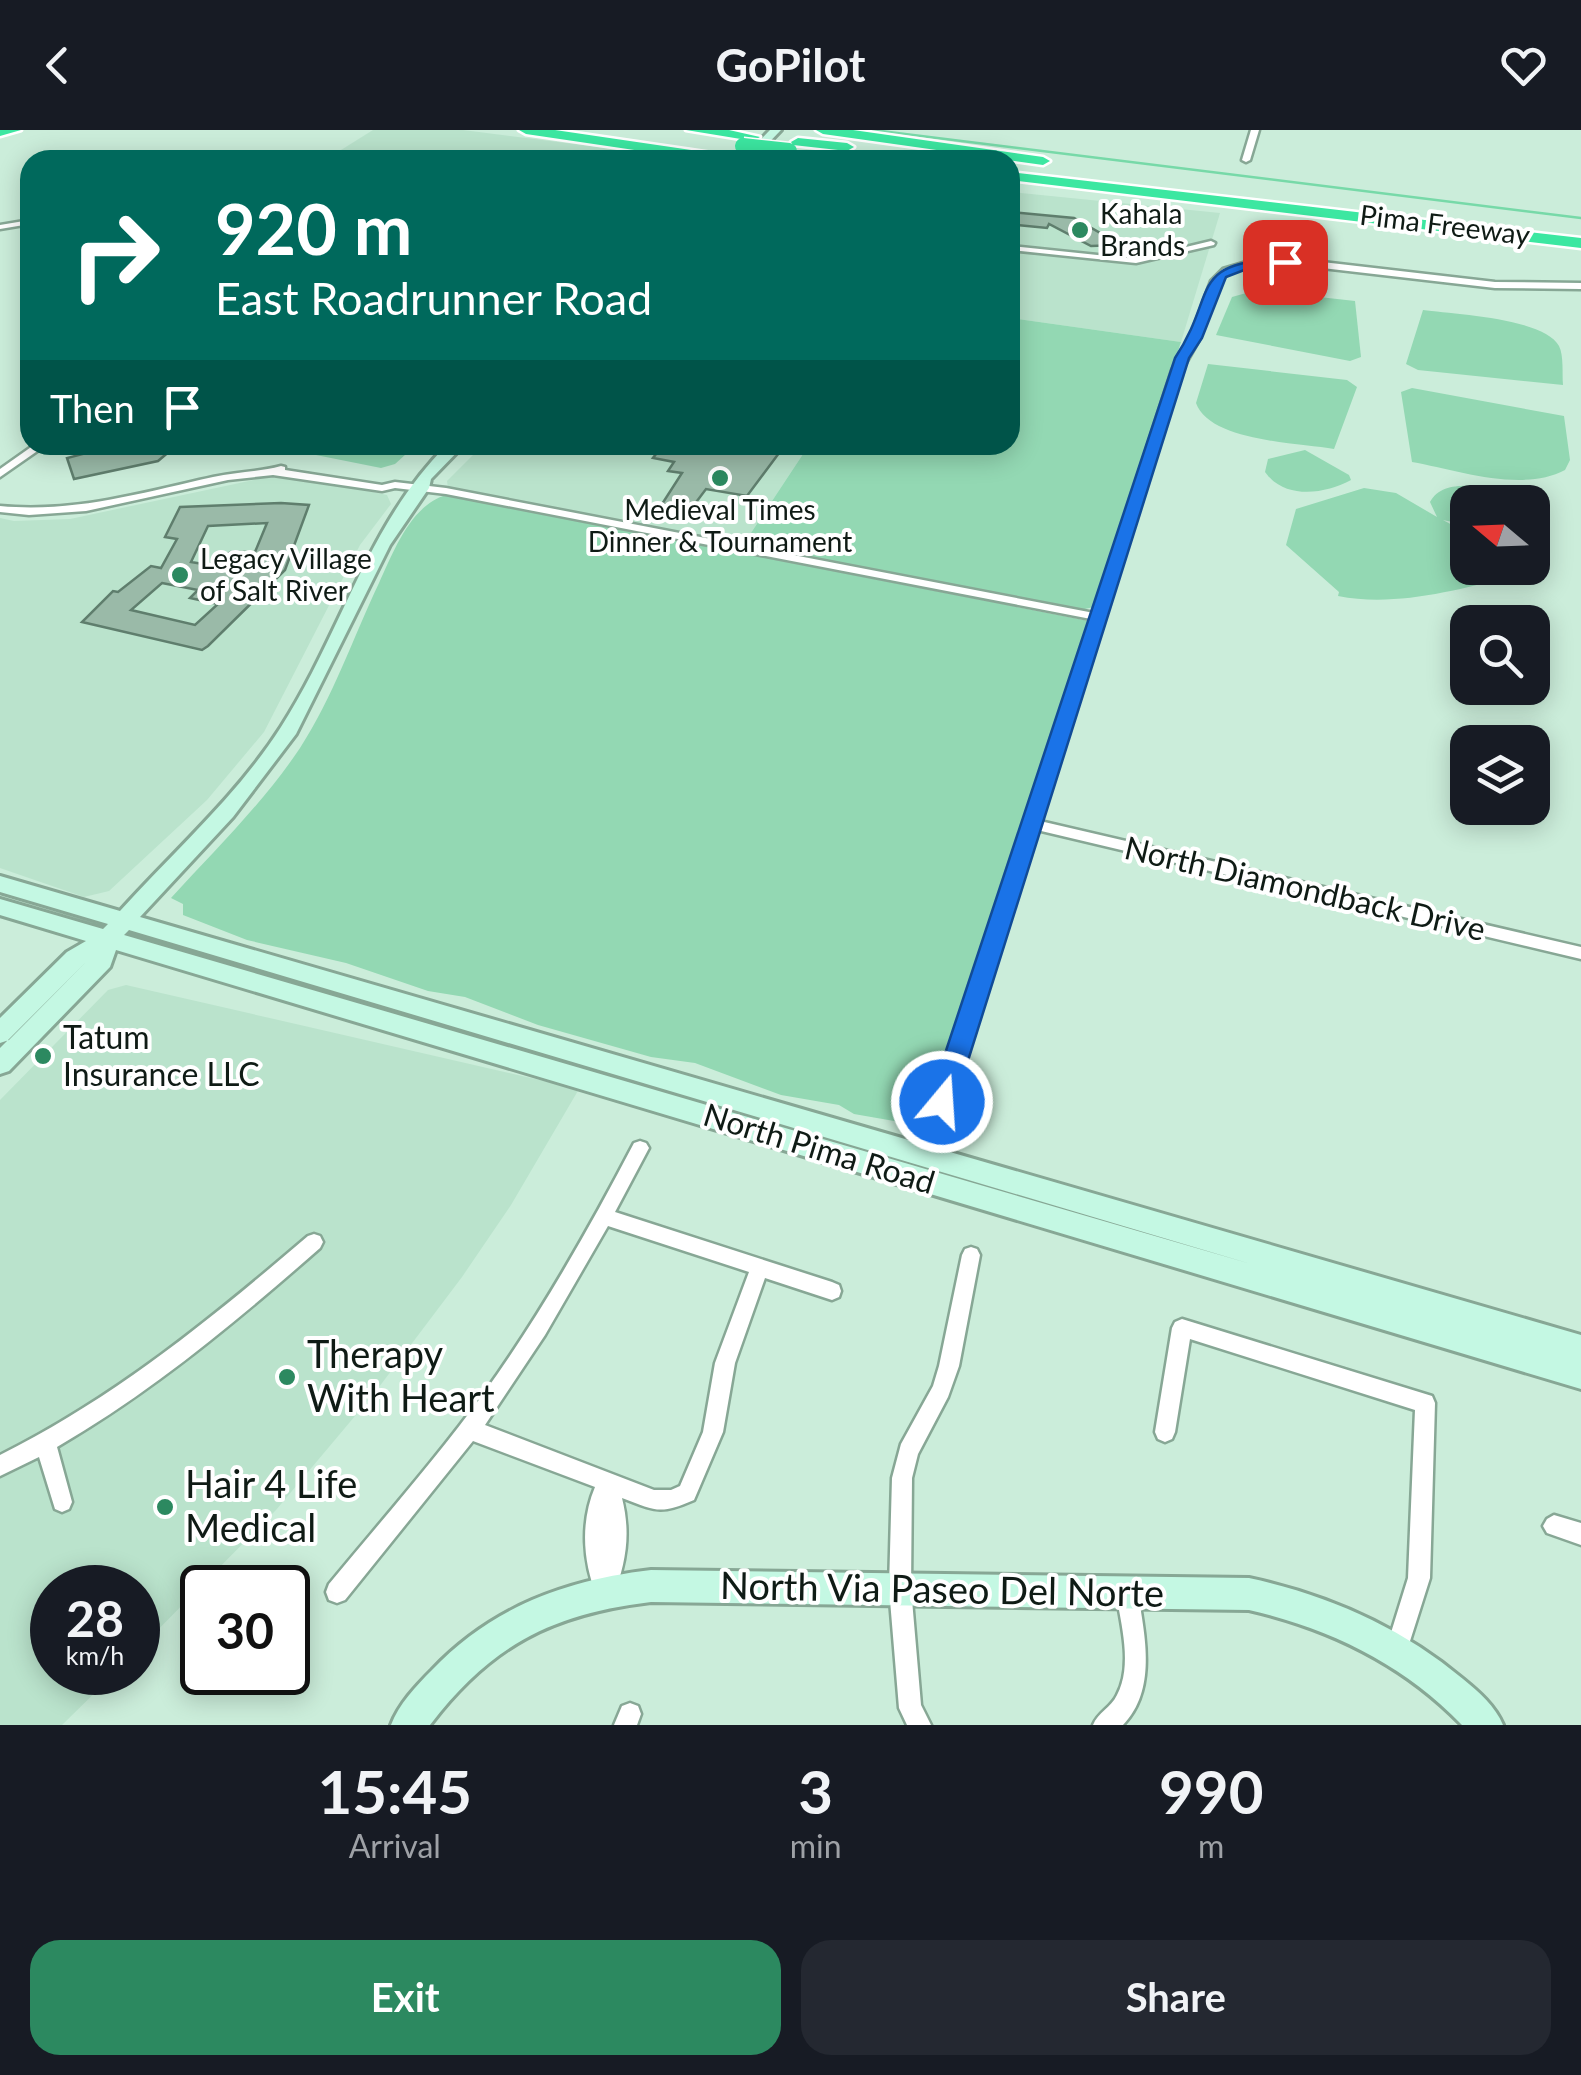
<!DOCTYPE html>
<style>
:root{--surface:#171b24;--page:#242831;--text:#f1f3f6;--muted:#9ea1a6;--accent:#2c8960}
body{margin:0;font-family:Lato,sans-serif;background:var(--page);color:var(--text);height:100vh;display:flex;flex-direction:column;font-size:38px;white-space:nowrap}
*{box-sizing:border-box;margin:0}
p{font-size:32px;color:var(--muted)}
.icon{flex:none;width:55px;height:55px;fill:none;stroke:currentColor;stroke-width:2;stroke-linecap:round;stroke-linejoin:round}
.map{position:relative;height:1595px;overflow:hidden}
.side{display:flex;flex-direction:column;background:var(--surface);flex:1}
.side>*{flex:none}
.top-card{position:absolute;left:20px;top:20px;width:1000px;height:305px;border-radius:30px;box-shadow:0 5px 25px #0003;background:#00695c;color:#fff;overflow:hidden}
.needle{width:65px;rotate:289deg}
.buttons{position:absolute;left:1450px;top:355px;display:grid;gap:20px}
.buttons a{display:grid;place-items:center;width:100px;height:100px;border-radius:20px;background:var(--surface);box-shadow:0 5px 25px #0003;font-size:50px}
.speed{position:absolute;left:30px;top:1435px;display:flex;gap:20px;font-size:50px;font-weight:700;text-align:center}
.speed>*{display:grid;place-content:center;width:130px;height:130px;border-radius:50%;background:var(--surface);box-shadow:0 5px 25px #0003;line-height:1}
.speed small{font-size:25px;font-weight:400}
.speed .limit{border:5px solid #111;border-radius:15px;background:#fff;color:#111}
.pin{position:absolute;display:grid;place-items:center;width:85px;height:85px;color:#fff;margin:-42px;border-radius:20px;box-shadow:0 5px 15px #0006}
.me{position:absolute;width:110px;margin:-55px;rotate:18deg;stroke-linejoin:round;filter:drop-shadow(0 0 8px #0008)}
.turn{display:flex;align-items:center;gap:35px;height:210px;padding:0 30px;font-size:45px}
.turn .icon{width:130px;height:130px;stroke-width:2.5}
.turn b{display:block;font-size:70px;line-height:85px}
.then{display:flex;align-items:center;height:95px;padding:0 30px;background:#0003;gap:20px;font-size:38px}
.eta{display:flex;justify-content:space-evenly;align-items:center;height:170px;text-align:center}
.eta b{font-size:60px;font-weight:700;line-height:70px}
.action{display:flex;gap:20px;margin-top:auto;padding:20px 30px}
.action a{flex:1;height:115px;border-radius:30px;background:var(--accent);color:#fff;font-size:40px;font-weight:700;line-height:115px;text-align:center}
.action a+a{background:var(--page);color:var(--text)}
header{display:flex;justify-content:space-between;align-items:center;height:130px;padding:0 30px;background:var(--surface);font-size:45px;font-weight:700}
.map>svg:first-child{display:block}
.built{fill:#bae3cc}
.green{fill:#93d8b3}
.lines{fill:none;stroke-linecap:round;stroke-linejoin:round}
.stream{stroke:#77d9a8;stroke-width:2.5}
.building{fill:#9abaa8;stroke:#5f7e6d;stroke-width:2.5;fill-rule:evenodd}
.street-casing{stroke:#87a795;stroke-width:5}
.secondary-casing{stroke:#87a795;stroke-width:6}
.highway-casing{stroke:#fff;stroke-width:5}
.street{fill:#fff;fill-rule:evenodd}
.secondary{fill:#c4f8e3;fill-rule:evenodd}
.highway{fill:#3ce7a1;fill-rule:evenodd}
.highway-bridge-casing{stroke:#fff;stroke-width:19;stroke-linecap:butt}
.highway-bridge{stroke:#3ce7a1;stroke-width:16}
.route{fill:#1a73e8;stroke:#114b97;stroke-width:2.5}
.poi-dot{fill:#2c8960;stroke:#fff;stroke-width:4}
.labels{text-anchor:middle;stroke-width:8;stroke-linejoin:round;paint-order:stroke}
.far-poi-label{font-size:28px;fill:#0f1b15;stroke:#fff;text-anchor:start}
.far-street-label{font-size:28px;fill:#0f1b15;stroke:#fff}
.street-label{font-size:32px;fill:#0f1b15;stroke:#fff}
.poi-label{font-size:32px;fill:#0f1b15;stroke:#fff;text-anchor:start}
.near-poi-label{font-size:38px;fill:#0f1b15;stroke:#fff;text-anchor:start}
.near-street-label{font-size:38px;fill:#0f1b15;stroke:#fff}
</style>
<header><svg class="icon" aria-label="back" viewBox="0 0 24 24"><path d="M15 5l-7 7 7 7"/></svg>GoPilot<svg class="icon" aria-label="heart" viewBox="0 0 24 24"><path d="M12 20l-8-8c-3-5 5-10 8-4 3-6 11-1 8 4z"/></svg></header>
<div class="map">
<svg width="1581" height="1595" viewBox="0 0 1581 1595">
<rect width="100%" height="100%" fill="#cbedda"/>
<g class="built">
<path d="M 373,0 L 463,0 L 702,30 L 325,30 Z"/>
<path d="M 1010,62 L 1220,83 L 1181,212 L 1010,188 Z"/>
<path d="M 483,315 L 809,315 L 743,415 L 448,358 L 447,351 Z"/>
<path d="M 268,347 L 326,352 L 387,365 L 391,374 L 360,415 L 264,602 L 207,670 L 109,761 L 84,767 L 0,738 L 0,388 L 14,391 L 70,389 Z"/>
<path d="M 126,855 L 579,959 L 511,1075 L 462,1147 L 376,1261 L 276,1380 L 138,1520 L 138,1458 L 52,1458 L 52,1542 L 115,1543 L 62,1595 L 0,1595 L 0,970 L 108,860 Z"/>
</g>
<g class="green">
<path d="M 1257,160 L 1355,171 L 1361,227 L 1350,231 L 1216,205 L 1232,167 Z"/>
<path d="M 1423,180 C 1452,184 1544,188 1559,216 C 1564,226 1562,244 1563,255 L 1418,240 L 1406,234 Z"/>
<path d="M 1010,188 L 1181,212 L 1094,477 L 1080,480 L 743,415 L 809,315 L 1010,315 Z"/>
<path d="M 1208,234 L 1347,250 L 1357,257 L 1334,319 C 1298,313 1209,311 1196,273 Z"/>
<path d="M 1412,258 L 1564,286 L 1570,330 L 1565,340 C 1522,363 1457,340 1412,332 L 1401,262 Z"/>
<path d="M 266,315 L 416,315 L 395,334 L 381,338 Z"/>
<path d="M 1305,320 L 1349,345 L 1351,350 C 1325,364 1285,370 1265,342 L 1268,329 Z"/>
<path d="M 1477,356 L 1509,364 L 1512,372 L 1468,372 L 1467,395 L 1443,390 L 1467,403 L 1468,438 L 1515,438 L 1515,444 L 1509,447 C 1454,461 1393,477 1338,466 L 1339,462 L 1286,415 L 1296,379 L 1364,358 L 1396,363 L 1437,387 L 1430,372 C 1439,355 1459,355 1477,356 Z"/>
<path d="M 446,365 L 1089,491 L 925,999 L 915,1001 L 894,991 L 854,984 L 839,975 L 781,965 L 695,933 L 651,927 L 538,895 L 465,867 L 428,861 L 346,833 L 247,810 L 183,785 L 183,774 L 171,768 C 215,720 264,672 300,618 C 333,567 353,508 379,453 C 394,421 410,376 446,365 Z"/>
</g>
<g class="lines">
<path class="stream" d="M 873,0 L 1581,88"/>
</g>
<g class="building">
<path d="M 1010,82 L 1074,88 L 1121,115 L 1091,116 L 1049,94 L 1047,98 L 1017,95 L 1010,93 Z"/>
<path d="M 117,315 L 177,315 L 158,331 L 74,349 L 67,328 Z"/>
<path d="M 663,315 L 785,315 L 747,366 L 706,359 L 691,379 L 662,374 L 682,343 L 668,341 L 674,332 L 653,328 Z"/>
<path d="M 281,373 L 309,375 L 285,440 L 208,516 L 202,520 L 82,492 L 113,461 L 118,462 L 151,436 L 161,438 L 177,409 L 165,407 L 180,377 ZM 267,393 L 255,422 L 231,422 L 209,435 L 191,432 L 208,396 ZM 162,453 L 198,460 L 190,468 L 218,474 L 195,495 L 131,480 Z"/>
</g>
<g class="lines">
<g class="street-casing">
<g id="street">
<path d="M 1251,0 L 1259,0 L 1250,30 L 1246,32 L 1242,30 Z"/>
<path d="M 30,90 L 30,94 L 0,99 L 0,95 Z"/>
<path d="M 1211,111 L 1215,113 L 1214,115 L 1136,133 L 1010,120 L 1010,116 L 1136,129 Z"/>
<path d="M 1305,130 L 1495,152 L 1581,153 L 1581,159 L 1495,158 L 1305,136 L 1250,136 L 1229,143 L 1219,152 L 1200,208 L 1182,240 L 1040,691 L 1581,817 L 1581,829 L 1037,700 L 934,1028 L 931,1033 L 925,1035 L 919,1033 L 916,1028 L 1091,489 L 446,364 L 395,358 L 382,361 L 273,345 L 228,350 L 86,381 L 29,385 L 0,382 L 0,376 C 74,383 141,363 213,347 C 235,342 259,342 281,336 L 285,337 L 285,340 L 382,355 L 395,352 L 446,358 L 1094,483 L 1172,240 L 1190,208 L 1211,151 L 1223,139 L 1250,131 Z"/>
<path d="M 34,315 L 46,315 L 0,347 L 0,339 Z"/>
<path d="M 640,1011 L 646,1013 L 649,1018 L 615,1082 L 832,1152 L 839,1155 L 841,1161 L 839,1167 L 832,1170 L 765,1148 L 735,1233 L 723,1302 L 694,1370 C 660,1385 656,1381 622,1368 C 631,1404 626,1433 613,1467 L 605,1470 L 597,1467 C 583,1432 580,1393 595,1357 L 473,1311 L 345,1470 L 337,1473 L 329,1470 L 326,1462 L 329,1454 C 381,1391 436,1329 484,1263 C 541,1184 589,1099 634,1013 ZM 608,1096 L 749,1142 L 715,1233 L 703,1302 L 680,1356 L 671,1360 L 654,1360 L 485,1295 L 545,1205 Z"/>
<path d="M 314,1104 L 320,1106 L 323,1112 L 320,1118 C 237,1191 153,1261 57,1317 L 72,1372 L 69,1379 L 62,1382 L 55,1379 L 39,1327 L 0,1346 L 0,1325 C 114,1268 211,1189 308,1106 Z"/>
<path d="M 971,1117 L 977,1119 L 980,1125 L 959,1236 L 948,1267 L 918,1324 L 912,1348 L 911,1458 L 921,1575 L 931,1595 L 907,1595 L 899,1578 L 889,1458 L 892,1348 L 901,1314 L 933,1256 L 939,1236 L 962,1125 L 965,1119 Z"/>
<path d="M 1182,1189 L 1432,1266 L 1435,1273 L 1430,1448 L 1404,1530 L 1396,1533 L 1388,1530 L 1385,1522 L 1408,1448 L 1415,1280 L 1190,1209 L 1175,1302 L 1172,1309 L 1165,1312 L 1158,1309 L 1155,1302 L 1172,1198 L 1175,1192 Z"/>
<path d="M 1554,1385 L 1581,1393 L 1581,1415 L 1547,1403 L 1543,1396 L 1547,1389 Z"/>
<path d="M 1127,1452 L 1135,1455 L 1138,1463 C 1145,1507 1157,1560 1123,1595 L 1093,1595 C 1098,1582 1111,1578 1117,1565 C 1133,1536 1121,1494 1116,1463 L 1119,1455 Z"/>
<path d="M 630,1573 L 638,1576 L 641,1584 L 637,1595 L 614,1595 L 622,1576 Z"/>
</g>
</g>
<g class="secondary-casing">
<g id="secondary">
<path d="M 770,0 L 781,0 L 752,30 L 741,30 Z"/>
<path d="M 447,315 L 464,315 L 431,349 L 429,358 L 390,415 L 296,604 L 233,687 L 140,787 L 1581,1205 L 1581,1259 L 116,820 L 110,837 L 9,941 L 0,944 L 0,918 L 86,832 L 9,910 L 0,913 L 0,888 L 67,822 L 86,811 L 0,785 L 0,769 L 103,799 L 108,794 L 0,762 L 0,746 L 120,781 C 174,721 237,666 281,597 C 341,504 368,393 447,315 ZM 129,800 L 1251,1134 L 124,805 Z"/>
<path d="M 651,1440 L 1249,1448 C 1328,1465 1401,1497 1463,1549 C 1479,1562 1495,1576 1503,1595 L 1462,1595 C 1403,1534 1331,1499 1249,1480 L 651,1472 C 552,1484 491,1515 430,1595 L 391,1595 C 399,1574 416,1556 432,1540 C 492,1477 566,1450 651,1440 Z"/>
</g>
</g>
<g class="highway-casing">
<g id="highway">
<path d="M 0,0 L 21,0 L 0,6 Z"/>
<path d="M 519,0 L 555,0 L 732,26 L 739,30 L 702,30 L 526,4 Z"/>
<path d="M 686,0 L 729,0 L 760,7 L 753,11 Z"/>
<path d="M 816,0 L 853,0 L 1043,27 L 1050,31 L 1043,35 L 823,4 Z"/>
<path d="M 798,8 L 847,13 L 854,17 L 847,21 L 793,15 L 791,12 Z"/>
<path d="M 1010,42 L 1581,108 L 1581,118 L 1010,50 Z"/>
</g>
</g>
<use href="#street" class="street"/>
<use href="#secondary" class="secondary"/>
<use href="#highway" class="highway"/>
<g class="highway-bridge-casing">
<path id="highway-bridge" d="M 743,16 L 789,21"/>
</g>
<use href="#highway-bridge" class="highway-bridge"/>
</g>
<path class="route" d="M 1285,128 L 1289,129 L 1289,135 L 1252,137 L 1226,147 L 1202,208 L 1189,228 L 955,972 L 951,980 L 942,983 L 933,980 L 929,972 L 1175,228 C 1219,162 1185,133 1285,128 Z"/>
<g class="poi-dot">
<circle cx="1080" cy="100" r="10"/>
<circle cx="720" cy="348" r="10"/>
<circle cx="180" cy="445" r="10"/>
<circle cx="43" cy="926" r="10"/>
<circle cx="287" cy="1247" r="10"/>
<circle cx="165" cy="1377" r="10"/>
</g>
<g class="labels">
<g class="far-poi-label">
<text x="1100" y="94">Kahala<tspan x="1100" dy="32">Brands</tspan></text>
<text x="720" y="390" text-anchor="middle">Medieval Times<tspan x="720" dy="32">Dinner &amp; Tournament</tspan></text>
<text x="200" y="439">Legacy Village<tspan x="200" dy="32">of Salt River</tspan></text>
</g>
<g class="far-street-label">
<text transform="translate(1445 95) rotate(7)" y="10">Pima Freeway</text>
</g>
<g class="street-label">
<text transform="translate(1305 759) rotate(13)" y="11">North Diamondback Drive</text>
<text transform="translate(819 1019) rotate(17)" y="11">North Pima Road</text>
</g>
<g class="poi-label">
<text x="63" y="919">Tatum<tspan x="63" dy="37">Insurance LLC</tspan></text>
</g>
<g class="near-poi-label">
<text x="307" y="1238">Therapy<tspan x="307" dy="44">With Heart</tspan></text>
<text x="185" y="1368">Hair 4 Life<tspan x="185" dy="44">Medical</tspan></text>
</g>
<g class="near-street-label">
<text transform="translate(942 1460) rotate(1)" y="13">North Via Paseo Del Norte</text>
</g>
</g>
</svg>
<div class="buttons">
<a><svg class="needle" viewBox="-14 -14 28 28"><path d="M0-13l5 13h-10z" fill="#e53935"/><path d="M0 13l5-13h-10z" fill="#9ea1a6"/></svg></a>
<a><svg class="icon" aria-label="search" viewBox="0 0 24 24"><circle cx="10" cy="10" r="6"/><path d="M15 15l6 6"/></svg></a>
<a><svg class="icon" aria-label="layers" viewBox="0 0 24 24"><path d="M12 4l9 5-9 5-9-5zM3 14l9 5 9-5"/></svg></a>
</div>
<div class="speed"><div>28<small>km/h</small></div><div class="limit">30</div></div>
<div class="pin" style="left:1285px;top:132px;background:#d93025"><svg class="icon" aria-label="arrive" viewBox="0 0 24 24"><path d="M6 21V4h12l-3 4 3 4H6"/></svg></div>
<svg class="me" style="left:942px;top:972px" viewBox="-20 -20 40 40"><circle r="17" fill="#1a73e8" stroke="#fff" stroke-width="3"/><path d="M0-11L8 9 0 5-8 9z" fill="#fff"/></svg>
<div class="top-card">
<div class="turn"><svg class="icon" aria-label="right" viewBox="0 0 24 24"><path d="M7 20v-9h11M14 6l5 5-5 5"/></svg><div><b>920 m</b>East Roadrunner Road</div></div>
<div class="then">Then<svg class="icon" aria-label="arrive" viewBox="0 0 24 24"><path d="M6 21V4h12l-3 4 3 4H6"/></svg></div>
</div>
</div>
<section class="side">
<div class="eta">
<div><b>15:45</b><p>Arrival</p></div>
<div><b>3</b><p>min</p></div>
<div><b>990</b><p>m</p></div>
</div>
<div class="action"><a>Exit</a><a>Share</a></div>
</section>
